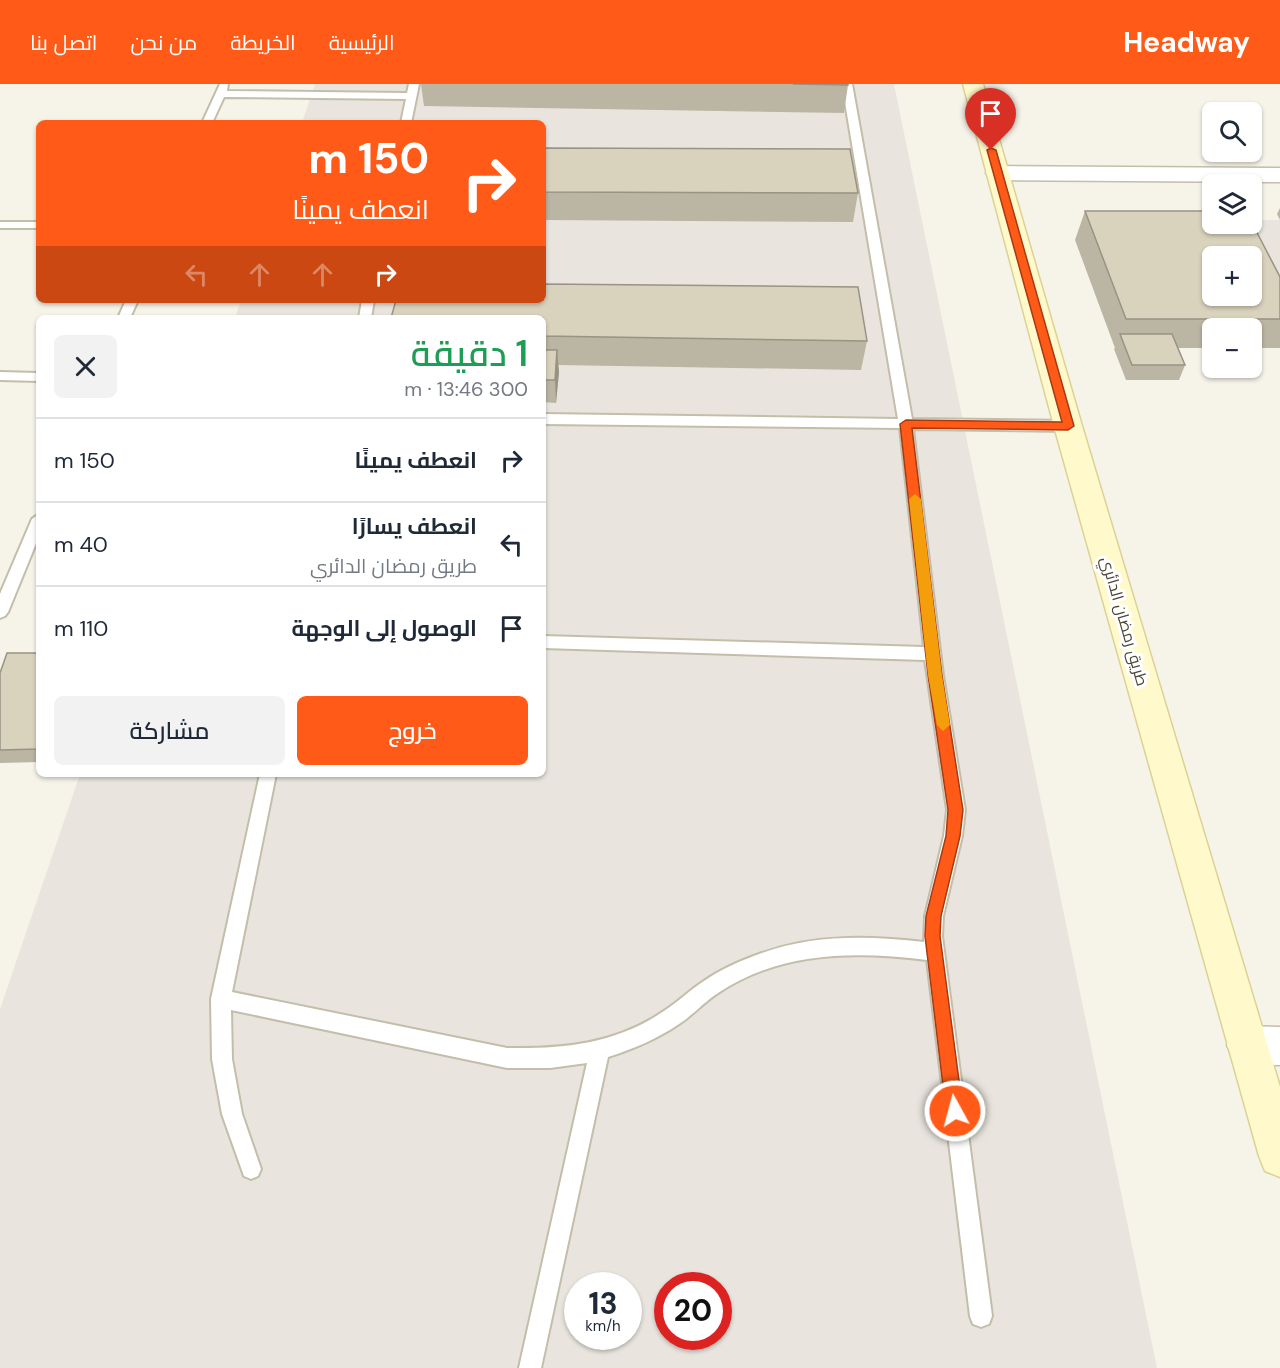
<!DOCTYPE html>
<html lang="ar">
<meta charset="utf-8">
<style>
:root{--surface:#fff;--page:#f2f2f3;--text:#1f2937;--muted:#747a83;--line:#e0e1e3;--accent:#ff5a18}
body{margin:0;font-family:"DM Sans",Cairo,sans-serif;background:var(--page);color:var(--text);direction:rtl;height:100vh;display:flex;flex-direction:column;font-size:22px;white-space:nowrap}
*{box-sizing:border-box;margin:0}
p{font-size:20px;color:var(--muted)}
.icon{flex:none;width:33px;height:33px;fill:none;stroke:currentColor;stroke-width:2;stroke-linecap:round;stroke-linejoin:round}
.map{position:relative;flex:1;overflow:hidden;direction:ltr}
.side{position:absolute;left:36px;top:231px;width:510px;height:462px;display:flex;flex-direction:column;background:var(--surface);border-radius:9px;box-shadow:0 2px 4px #0004;direction:rtl}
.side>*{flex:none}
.top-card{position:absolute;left:36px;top:36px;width:510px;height:183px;border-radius:9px;box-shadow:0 2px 4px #0004;direction:rtl;background:#ff5a18;color:#fff;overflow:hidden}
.tools{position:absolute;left:1202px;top:18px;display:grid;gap:12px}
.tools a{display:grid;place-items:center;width:60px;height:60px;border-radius:9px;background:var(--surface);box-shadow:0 2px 4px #0004;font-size:30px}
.speed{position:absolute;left:564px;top:1188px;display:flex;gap:12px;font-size:30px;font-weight:700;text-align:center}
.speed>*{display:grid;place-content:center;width:78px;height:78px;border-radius:50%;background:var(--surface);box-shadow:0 2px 4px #0004;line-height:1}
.speed small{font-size:15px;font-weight:400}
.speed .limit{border:9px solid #d22;background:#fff;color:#111}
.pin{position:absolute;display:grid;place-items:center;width:51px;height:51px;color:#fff;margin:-62px -26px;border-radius:50% 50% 50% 0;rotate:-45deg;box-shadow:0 0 6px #0007}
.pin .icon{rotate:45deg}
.me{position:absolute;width:66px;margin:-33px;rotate:353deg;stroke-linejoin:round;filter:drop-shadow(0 0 4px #0008)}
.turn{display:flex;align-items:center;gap:21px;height:126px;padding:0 18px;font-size:27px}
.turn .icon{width:78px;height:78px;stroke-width:2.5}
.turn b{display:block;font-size:42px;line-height:51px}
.lanes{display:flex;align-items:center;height:57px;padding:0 18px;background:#0003;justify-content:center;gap:30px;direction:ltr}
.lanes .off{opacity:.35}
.round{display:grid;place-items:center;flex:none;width:63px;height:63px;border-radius:9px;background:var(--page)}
.summary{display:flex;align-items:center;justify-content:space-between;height:102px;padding:0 18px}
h1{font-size:36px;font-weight:600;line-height:45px;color:#1e9e55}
.cta{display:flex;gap:12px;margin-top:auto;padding:12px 18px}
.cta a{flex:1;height:69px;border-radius:9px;background:var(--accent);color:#fff;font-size:24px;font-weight:600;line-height:69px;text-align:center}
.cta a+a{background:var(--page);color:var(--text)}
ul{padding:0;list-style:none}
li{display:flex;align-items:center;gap:18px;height:84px;padding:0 18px;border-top:2px solid var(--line)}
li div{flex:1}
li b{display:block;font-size:22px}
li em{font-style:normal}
header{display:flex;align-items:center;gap:36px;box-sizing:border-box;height:84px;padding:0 30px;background:var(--accent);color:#fff}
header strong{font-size:28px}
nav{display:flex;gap:33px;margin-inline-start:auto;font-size:21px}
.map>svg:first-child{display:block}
.industrial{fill:#e9e5de;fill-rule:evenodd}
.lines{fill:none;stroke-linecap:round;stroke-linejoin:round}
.lane-casing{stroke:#c3beaa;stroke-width:4}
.street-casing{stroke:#c3beaa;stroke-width:3}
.secondary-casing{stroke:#dbd294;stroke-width:3}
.lane{fill:#fff;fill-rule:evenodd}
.street{fill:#fff;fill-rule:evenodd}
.secondary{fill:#fff9cb;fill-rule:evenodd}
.wall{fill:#bbb5a3}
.shaded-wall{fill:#989384}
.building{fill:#d9d2bd;stroke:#989384;stroke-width:1.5;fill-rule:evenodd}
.route{fill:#ff5a18;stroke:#a63a10;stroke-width:1.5}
.slow{fill:#f59e0b}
.labels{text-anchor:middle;stroke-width:6;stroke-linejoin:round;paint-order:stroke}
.street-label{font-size:16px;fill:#4b4636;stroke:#fff}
</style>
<header>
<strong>Headway</strong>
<nav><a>الرئيسية</a><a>الخريطة</a><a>من نحن</a><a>اتصل بنا</a></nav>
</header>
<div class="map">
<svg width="1280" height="1284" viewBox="0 0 1280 1284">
<rect width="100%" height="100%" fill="#f6f4e9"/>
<g class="industrial">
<path d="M 315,0 L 894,0 L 1157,1284 L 0,1284 L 0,925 L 80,690 L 543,690 L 543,234 L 235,234 L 241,216 L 543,216 L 543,39 L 302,39 ZM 578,1202 L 628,1202 L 628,1252 L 578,1252 ZM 668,1202 L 718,1202 L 718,1252 L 668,1252 Z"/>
<path d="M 1251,136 L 1280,136 L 1280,200 L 1251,140 Z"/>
</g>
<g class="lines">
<g class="lane-casing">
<g id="lane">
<path d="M 220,0 L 228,0 L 227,7 L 407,9 L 409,0 L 419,0 L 411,39 L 401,39 L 406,15 L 224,13 L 212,39 L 202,39 Z"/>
<path d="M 842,0 L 852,0 L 912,335 L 1068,337 L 1075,342 L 1068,347 L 913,345 L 943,591 L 965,726 L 962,752 L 943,832 L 942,852 L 992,1232 L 989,1240 L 981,1243 L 973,1240 L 970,1232 L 927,876 C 855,867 781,867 718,909 C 704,918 693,931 679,940 C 657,955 633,965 608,973 L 541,1284 L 519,1284 L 587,979 L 550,984 L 507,984 L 231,926 L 232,975 L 242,1030 L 261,1085 L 258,1092 L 251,1095 L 244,1092 L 222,1030 L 212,975 L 211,915 L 260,690 L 276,690 L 232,908 L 507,964 C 563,965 616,960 664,927 C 678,918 690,906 704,897 C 721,885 742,876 762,869 C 815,850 869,852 924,858 L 925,832 L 944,752 L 947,726 L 925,576 L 543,564 L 543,552 L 924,563 L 900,344 L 543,340 L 543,330 L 898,335 Z"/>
<rect x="0" y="138" width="39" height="6"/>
<path d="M 126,216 L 138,216 L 130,234 L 118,234 Z"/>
<path d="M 362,216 L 374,216 L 371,234 L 359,234 Z"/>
<path d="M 0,288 L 39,289 L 39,297 L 0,296 Z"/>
<path d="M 39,430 L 39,452 L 8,528 L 5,532 L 0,534 L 0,510 L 32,435 Z"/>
</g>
</g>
<g class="street-casing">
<g id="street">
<path d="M 997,82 L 1280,84 L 1280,98 L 997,96 L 989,94 L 986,89 L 989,84 Z"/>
<path d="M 1247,942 L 1280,943 L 1280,981 L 1247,980 L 1233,974 L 1227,961 L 1233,948 Z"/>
</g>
</g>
<g class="secondary-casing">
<path id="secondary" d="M 963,0 L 983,0 L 1082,342 L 1280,1003 L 1280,1093 L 1265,1087 L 1259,1072 L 1054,342 Z"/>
</g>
<use href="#lane" class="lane"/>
<use href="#street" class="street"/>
<use href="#secondary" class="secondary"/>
</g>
<g class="wall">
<path d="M 421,0 L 848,0 L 848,1 L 844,29 L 424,22 Z"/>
<path d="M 543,64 L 858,109 L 853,138 L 543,136 Z"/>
<path d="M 1280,124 L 1280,136 L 1277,130 Z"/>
<path d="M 1085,127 L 1280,193 L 1280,264 L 1251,264 L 1251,244 L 1212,244 L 1212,264 L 1178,264 L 1185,281 L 1179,296 L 1126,296 L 1114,265 L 1115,264 L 1075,156 Z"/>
<path d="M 543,234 L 867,257 L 861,286 L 558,281 L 559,288 L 556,319 L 543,318 Z"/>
<path d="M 39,569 L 39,678 L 0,679 L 0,589 Z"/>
</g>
<path class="shaded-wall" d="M 557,266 L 559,288 L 556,319 L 555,296 Z"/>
<g class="building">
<path d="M 793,0 L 848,0 L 848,1 Z"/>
<path d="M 543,64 L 850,65 L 858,109 L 543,108 Z"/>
<path d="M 1085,127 L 1212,127 L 1212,140 L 1251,140 L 1251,137 L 1280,193 L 1280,235 L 1126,235 ZM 1212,172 L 1251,172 L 1251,212 L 1212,212 Z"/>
<path d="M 543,200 L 858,203 L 867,257 L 543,252 L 543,234 L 391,234 L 396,216 L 543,216 Z"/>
<path d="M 1120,250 L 1172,250 L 1185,281 L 1132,281 Z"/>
<path d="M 543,266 L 557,266 L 555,296 L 543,296 Z"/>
<path d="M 7,569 L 39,569 L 39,665 L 0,666 L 0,589 Z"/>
</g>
<path class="route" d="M 991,64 L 996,66 L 1074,342 L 1068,346 L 912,344 L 942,591 L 963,726 L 960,752 L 941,832 L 940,852 L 963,1027 L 961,1033 L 955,1036 L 949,1033 L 946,1027 L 925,852 L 926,832 L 946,752 L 948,726 L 928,591 L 900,340 L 906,336 L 1062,338 L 987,66 Z"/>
<path class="slow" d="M 915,410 L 921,415 L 942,591 L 950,641 L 943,647 L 937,641 L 928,591 L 909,415 Z"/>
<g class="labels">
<g class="street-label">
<text transform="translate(1125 537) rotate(74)" y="6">طريق رمضان الدائري</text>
</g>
</g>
</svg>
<div class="tools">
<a><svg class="icon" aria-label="search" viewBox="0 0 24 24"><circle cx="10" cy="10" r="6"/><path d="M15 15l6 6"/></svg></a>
<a><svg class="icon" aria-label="layers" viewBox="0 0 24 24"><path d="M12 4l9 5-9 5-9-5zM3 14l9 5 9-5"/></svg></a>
<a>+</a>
<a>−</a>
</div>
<div class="speed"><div>13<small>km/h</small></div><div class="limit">20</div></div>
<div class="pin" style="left:991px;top:66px;background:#d93025"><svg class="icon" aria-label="arrive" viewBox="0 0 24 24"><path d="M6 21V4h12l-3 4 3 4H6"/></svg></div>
<svg class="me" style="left:955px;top:1027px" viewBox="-20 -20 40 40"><circle r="17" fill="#ff5a18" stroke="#fff" stroke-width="3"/><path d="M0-11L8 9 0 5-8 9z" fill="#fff"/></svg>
<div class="top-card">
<div class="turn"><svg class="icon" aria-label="right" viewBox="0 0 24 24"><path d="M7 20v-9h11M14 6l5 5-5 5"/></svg><div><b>150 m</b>انعطف يمينًا</div></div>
<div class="lanes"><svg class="icon off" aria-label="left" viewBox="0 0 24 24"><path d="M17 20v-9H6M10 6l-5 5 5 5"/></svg><svg class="icon off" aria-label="ahead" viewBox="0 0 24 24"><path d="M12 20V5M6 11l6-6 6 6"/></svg><svg class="icon off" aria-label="ahead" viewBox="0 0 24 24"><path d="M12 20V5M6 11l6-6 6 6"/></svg><svg class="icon" aria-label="right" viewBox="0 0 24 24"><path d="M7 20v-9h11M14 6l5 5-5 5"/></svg></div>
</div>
<section class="side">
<div class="summary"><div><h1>1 دقيقة</h1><p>300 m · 13:46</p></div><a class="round"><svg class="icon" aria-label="close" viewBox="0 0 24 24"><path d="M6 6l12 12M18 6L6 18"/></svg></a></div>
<ul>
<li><svg class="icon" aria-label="right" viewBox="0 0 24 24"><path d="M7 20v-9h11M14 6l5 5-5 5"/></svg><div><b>انعطف يمينًا</b></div><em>150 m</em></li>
<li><svg class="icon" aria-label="left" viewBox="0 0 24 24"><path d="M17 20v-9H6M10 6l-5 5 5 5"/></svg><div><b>انعطف يسارًا</b><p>طريق رمضان الدائري</p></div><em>40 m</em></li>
<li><svg class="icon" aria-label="arrive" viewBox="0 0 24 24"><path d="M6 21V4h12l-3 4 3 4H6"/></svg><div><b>الوصول إلى الوجهة</b></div><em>110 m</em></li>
</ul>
<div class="cta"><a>خروج</a><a>مشاركة</a></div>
</section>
</div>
